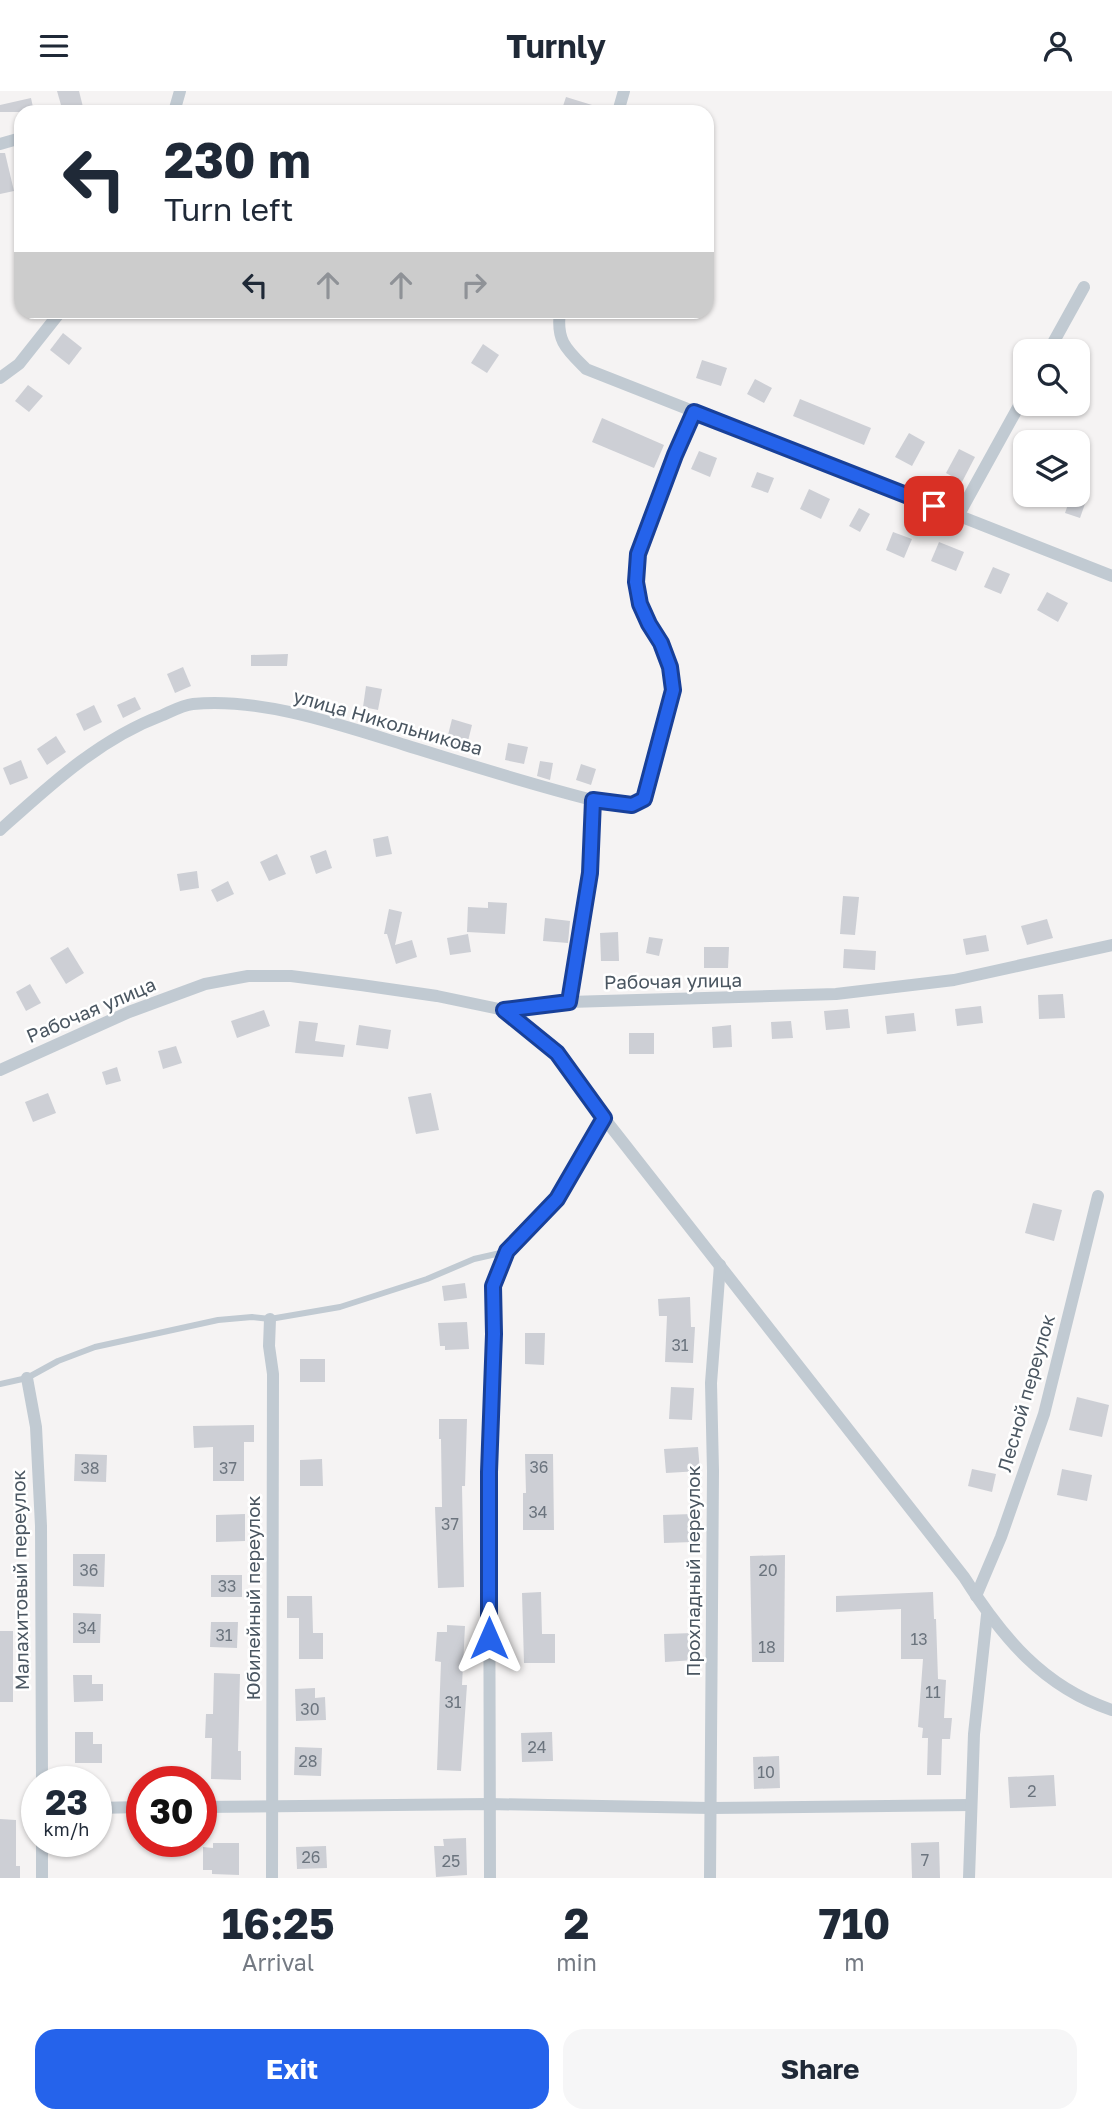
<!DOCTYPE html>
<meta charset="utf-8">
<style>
:root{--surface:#fff;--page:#f6f6f7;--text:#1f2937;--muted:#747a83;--accent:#2563eb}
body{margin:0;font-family:"Golos Text",sans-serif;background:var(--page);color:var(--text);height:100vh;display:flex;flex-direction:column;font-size:26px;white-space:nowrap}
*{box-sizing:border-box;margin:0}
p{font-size:23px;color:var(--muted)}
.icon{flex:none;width:38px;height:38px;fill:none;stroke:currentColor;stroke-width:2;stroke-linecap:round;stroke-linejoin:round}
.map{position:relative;height:1787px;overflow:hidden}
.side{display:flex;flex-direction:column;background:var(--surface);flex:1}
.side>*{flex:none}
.top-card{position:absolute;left:14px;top:14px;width:700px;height:214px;border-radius:21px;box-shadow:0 2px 5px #0004;background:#fff;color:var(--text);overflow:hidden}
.tools{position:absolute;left:1013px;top:248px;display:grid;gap:14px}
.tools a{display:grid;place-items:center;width:77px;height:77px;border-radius:14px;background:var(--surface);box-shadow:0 2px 5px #0004;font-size:35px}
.speed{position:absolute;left:21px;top:1675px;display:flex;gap:14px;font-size:35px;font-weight:700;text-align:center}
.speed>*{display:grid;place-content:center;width:91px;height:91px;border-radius:50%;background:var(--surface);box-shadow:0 2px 5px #0004;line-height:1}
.speed small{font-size:18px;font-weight:400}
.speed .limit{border:10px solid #d22;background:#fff;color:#111}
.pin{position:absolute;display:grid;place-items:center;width:60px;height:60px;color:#fff;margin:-30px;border-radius:14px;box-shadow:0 4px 10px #0006}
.me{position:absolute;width:77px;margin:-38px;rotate:0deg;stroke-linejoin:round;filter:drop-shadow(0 0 5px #0008)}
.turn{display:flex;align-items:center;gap:24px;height:147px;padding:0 35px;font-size:32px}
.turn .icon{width:91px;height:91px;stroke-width:2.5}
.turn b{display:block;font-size:49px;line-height:60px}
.lanes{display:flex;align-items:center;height:66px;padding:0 35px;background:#0003;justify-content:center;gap:35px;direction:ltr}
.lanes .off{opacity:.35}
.eta{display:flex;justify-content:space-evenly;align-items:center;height:119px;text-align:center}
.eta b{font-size:42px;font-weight:700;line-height:49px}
.cta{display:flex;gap:14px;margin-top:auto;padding:14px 35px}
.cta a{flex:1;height:80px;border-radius:21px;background:var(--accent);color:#fff;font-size:28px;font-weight:700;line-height:80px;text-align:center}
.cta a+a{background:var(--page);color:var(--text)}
header{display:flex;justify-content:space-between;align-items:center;height:91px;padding:0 35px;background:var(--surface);font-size:32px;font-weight:700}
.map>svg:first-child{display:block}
.building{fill:#cdcfd5}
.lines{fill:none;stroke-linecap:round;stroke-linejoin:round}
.lane{stroke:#c1cad2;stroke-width:6}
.street{stroke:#c1cad2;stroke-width:12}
.route-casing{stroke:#184099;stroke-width:18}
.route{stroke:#2563eb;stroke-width:12}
.labels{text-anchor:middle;stroke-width:5;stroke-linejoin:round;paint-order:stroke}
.number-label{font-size:16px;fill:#6b747e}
.street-label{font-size:19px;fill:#4a5661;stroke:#fff}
</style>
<header><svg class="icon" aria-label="menu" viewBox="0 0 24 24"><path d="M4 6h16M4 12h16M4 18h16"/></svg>Turnly<svg class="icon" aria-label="person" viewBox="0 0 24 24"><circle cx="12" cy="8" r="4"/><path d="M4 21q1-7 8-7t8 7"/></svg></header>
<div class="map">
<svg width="1112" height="1787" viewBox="0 0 1112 1787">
<rect width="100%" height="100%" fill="#f5f3f3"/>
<g class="building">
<path d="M 57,0 L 79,0 L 83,16 L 63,21 Z"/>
<path d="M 566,6 L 605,18 L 604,21 L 561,21 Z"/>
<path d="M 31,7 L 34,21 L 0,21 L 0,14 Z"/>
<path d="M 0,62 L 5,62 L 14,100 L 0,103 Z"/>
<path d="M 63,242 L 82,257 L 69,274 L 50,259 Z"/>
<path d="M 483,253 L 499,264 L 487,282 L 471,272 Z"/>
<path d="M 702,269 L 727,277 L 721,295 L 696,287 Z"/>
<path d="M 755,288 L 772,297 L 764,312 L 747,303 Z"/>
<path d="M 28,294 L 43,305 L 29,321 L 15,310 Z"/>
<path d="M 800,308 L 871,337 L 864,354 L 793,325 Z"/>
<path d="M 602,327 L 664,354 L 654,377 L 592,351 Z"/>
<path d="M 909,342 L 925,351 L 912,375 L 895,366 Z"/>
<path d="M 959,358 L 975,366 L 962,391 L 946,382 Z"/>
<path d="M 699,360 L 717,367 L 710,386 L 691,378 Z"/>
<path d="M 757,381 L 774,387 L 768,402 L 751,396 Z"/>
<path d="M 809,398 L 830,408 L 821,428 L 800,418 Z"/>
<path d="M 1071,405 L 1086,410 L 1080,427 L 1065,422 Z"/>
<path d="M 859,417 L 870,423 L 860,441 L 849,435 Z"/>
<path d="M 893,441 L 912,448 L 904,467 L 886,459 Z"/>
<path d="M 939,451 L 964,461 L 956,480 L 931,470 Z"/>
<path d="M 993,476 L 1010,483 L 1001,503 L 984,496 Z"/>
<path d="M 1047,501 L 1068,512 L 1058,531 L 1037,519 Z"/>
<path d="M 288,563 L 287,575 L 251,575 L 251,564 Z"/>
<path d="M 183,576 L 191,595 L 175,602 L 167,583 Z"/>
<path d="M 366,595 L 382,598 L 378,619 L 363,616 Z"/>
<path d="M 135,606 L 141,618 L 123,627 L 117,614 Z"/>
<path d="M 94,614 L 102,631 L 84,640 L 76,623 Z"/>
<path d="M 452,628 L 472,634 L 466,658 L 446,652 Z"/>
<path d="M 56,645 L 66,661 L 47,674 L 37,658 Z"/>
<path d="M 508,652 L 528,656 L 524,673 L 505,669 Z"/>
<path d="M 21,669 L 28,687 L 10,694 L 3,677 Z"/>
<path d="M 540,670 L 553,672 L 550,689 L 537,685 Z"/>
<path d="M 581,673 L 596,678 L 591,694 L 576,689 Z"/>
<path d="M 388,745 L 392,763 L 376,766 L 373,748 Z"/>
<path d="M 326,759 L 332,777 L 316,783 L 310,765 Z"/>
<path d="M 277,763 L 286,783 L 269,790 L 260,771 Z"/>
<path d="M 197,780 L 199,797 L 180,800 L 177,783 Z"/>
<path d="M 228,790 L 234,803 L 217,811 L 211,799 Z"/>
<path d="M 843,805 L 859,806 L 855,844 L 840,843 Z"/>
<path d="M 488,811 L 507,812 L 505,843 L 467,841 L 468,816 L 488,817 Z"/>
<path d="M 389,818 L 402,821 L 395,854 L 412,849 L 417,866 L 396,873 L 387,843 L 384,843 Z"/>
<path d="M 545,827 L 570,830 L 568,852 L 543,850 Z"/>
<path d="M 1047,828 L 1053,847 L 1027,854 L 1021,835 Z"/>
<path d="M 618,841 L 619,870 L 601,870 L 600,842 Z"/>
<path d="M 468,843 L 471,861 L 450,864 L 447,847 Z"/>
<path d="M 986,844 L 989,860 L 966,864 L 963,848 Z"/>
<path d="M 649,846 L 663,848 L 659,865 L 646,862 Z"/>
<path d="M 68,856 L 84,882 L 66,893 L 50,867 Z"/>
<path d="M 704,856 L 729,856 L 728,877 L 704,877 Z"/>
<path d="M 844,858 L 876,860 L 875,879 L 843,877 Z"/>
<path d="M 30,893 L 41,912 L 26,920 L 16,901 Z"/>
<path d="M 1063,903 L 1065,927 L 1039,928 L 1038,904 Z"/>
<path d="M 981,915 L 983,932 L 957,935 L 955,918 Z"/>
<path d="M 848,918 L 850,937 L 826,939 L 824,920 Z"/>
<path d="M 264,919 L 270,935 L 237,947 L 231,930 Z"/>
<path d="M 914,922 L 916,940 L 887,943 L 885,925 Z"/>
<path d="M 299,930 L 318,932 L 315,950 L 345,954 L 343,966 L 295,962 Z"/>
<path d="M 791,930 L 793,947 L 772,948 L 771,931 Z"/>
<path d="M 359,934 L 391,939 L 388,958 L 356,954 Z"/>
<path d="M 731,934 L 732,956 L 713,957 L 712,936 Z"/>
<rect x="629" y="942" width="25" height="21"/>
<path d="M 176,955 L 182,972 L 163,978 L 158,960 Z"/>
<path d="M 117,976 L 121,990 L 106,994 L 102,981 Z"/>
<path d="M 48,1002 L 56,1022 L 33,1031 L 25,1011 Z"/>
<path d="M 431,1002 L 439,1039 L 416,1043 L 408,1006 Z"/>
<path d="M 1033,1112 L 1062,1119 L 1054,1150 L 1025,1142 Z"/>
<path d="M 465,1192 L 467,1207 L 444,1210 L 442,1195 Z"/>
<path d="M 690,1206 L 691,1236 L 695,1236 L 693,1272 L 665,1271 L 667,1225 L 659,1225 L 658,1208 Z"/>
<path d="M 467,1231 L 469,1258 L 445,1259 L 445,1255 L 440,1255 L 438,1232 Z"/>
<path d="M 525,1242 L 545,1242 L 544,1274 L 525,1273 Z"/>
<rect x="300" y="1268" width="25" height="23"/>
<path d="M 671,1296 L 694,1297 L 692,1329 L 669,1328 Z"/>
<path d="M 1077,1306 L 1109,1314 L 1102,1346 L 1069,1339 Z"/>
<path d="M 439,1328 L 467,1328 L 465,1395 L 462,1395 L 464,1496 L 438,1497 L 435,1416 L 442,1416 L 441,1348 L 439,1348 Z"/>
<path d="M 254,1334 L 254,1351 L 244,1351 L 244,1390 L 213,1390 L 213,1356 L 194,1357 L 193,1335 Z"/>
<path d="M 698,1356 L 700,1380 L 666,1382 L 664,1358 Z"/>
<path d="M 75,1363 L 107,1364 L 106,1391 L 74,1390 Z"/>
<path d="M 525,1363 L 553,1363 L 554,1439 L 523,1439 L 523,1402 L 526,1402 Z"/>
<path d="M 322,1368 L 323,1395 L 300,1395 L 300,1369 Z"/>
<path d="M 972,1378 L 996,1383 L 992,1401 L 968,1395 Z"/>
<path d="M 1062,1378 L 1092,1384 L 1087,1410 L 1057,1404 Z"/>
<path d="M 245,1423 L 245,1450 L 216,1451 L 216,1424 Z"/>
<path d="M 692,1423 L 693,1451 L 664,1452 L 663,1424 Z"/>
<path d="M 73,1463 L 105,1463 L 104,1496 L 73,1495 Z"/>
<path d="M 785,1464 L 784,1571 L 752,1571 L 750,1465 Z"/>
<rect x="211" y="1484" width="31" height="22"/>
<path d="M 541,1501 L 542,1543 L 555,1543 L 555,1572 L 524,1572 L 522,1502 Z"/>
<path d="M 933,1501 L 934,1528 L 936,1528 L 938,1588 L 946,1589 L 944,1627 L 952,1627 L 950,1648 L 942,1648 L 941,1684 L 927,1684 L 928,1647 L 922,1647 L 923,1637 L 918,1636 L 923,1568 L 901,1568 L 901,1518 L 836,1521 L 836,1505 Z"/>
<path d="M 287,1505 L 312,1505 L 313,1542 L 323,1542 L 323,1568 L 299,1568 L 299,1527 L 287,1527 Z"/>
<path d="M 73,1522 L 101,1523 L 100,1552 L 73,1552 Z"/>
<path d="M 211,1531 L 238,1531 L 237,1557 L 210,1556 Z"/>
<path d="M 447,1534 L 465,1535 L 462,1594 L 467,1594 L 461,1680 L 437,1679 L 441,1571 L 435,1570 L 437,1541 L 447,1541 Z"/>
<rect x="0" y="1540" width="13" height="71"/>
<path d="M 693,1542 L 694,1569 L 665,1571 L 664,1543 Z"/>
<path d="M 214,1582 L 240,1583 L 238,1660 L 241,1660 L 241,1689 L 211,1688 L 212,1647 L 205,1647 L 206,1623 L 213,1623 Z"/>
<path d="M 73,1584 L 92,1584 L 92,1593 L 103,1593 L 103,1610 L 74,1611 Z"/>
<path d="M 315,1597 L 315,1607 L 325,1606 L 326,1629 L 296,1630 L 295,1598 Z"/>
<path d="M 75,1641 L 93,1641 L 93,1653 L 102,1653 L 102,1672 L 75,1672 Z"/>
<path d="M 552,1641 L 553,1670 L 522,1671 L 521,1642 Z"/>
<path d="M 295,1656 L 322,1657 L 321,1685 L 294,1684 Z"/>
<path d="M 779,1665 L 780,1697 L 754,1698 L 753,1666 Z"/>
<path d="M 1054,1684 L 1056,1715 L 1010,1717 L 1008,1686 Z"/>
<path d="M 0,1728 L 16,1729 L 16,1775 L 20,1775 L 20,1787 L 0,1787 Z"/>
<path d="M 466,1747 L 467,1784 L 436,1786 L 434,1755 L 444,1755 L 443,1748 Z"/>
<path d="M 939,1751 L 940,1787 L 912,1787 L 911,1752 Z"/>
<path d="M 213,1752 L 239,1752 L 239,1784 L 212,1783 L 212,1779 L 203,1779 L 203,1756 L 213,1757 Z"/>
<path d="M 326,1755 L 327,1777 L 297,1778 L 296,1756 Z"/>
</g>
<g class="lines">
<g class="lane">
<path d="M 569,911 L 590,782 L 593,709 L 632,714 L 644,708 L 673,599 L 670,576 L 661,552 L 649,533 L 640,513 L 636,491 L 638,463 L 675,364 L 694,321"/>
<path d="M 0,1293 L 27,1287 L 58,1270 L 95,1256 L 218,1229 L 252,1226 L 270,1228 L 340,1216 L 427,1188 L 474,1168 L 505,1161"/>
</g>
<g class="street">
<path d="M 174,21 L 180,0"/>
<path d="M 618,21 L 624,0"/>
<path d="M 0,53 L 21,47"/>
<path d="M 560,220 C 556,250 566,258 586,278 L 1112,485"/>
<path d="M 1048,261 L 1084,196"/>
<path d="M 0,287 L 19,273 L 61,220"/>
<path d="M 958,425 L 1026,302"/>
<path d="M 0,739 C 50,694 99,648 163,624 C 172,620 183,614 193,613 C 260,606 341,634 405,654 C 467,673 529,693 593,709"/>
<path d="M 504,919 L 557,962 L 604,1027 L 964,1486 C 1002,1546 1043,1596 1112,1619"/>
<path d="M 0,979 L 129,921 L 205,893 L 248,885 L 291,885 L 361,894 L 437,905 L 504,919 L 569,911 L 836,903 L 954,889 L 1112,854"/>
<path d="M 270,1228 L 269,1255 L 273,1283 L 272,1787"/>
<path d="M 27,1287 L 36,1336 L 41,1435 L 42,1690"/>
<path d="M 976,1505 L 1001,1446 L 1044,1323 L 1098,1105"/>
<path d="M 201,1716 L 489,1713 L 710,1717 L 971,1714"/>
<path d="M 96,1717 L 142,1716"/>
<path d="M 42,1787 L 42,1750"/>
<path d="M 490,1787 L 489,1381 L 494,1243 L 493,1195 L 507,1160 L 557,1108 L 604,1027"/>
<path d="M 710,1787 L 713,1380 L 711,1292 L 720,1174"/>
<path d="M 969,1787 L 974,1643 L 987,1524"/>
</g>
</g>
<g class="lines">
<g class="route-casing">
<path id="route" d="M 489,1547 L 489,1381 L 494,1243 L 493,1195 L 507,1160 L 557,1108 L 604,1027 L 557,962 L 504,919 L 569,911 L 590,782 L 593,709 L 632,714 L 644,708 L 673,599 L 670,576 L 661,552 L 649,533 L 640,513 L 636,491 L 638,463 L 675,364 L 694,321 L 934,415"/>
</g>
<use href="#route" class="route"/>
</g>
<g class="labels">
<g class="number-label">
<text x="680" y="1260">31</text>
<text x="539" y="1382">36</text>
<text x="90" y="1383">38</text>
<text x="228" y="1383">37</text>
<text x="538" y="1427">34</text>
<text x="450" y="1439">37</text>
<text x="89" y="1485">36</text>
<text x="768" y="1485">20</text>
<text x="227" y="1501">33</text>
<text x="87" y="1543">34</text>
<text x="224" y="1550">31</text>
<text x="919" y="1554">13</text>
<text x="767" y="1562">18</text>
<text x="933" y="1607">11</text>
<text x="453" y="1617">31</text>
<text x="310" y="1624">30</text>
<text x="537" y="1662">24</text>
<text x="308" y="1676">28</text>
<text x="766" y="1687">10</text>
<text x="1032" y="1706">2</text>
<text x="311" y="1772">26</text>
<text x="925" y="1775">7</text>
<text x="451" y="1776">25</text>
</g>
<g class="street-label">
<text transform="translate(388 631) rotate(16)" y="7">улица Никольникова</text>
<text transform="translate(673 890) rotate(-1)" y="7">Рабочая улица</text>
<text transform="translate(91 919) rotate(-23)" y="7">Рабочая улица</text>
<text transform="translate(1026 1302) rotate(-74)" y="7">Лесной переулок</text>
<text transform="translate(693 1480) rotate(-90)" y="7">Прохладный переулок</text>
<text transform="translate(20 1489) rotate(-91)" y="7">Малахитовый переулок</text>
<text transform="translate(253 1507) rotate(-90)" y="7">Юбилейный переулок</text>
</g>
</g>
</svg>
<div class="tools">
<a><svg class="icon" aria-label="search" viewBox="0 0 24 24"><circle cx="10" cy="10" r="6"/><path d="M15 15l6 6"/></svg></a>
<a><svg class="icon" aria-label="layers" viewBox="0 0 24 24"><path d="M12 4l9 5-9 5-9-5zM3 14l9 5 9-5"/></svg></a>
</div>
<div class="speed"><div>23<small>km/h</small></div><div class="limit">30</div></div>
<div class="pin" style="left:934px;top:415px;background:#d93025"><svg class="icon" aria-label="arrive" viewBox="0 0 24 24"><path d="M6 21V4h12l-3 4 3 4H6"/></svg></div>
<svg class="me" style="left:489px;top:1547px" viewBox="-20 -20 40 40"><path d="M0-17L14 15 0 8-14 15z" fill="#2563eb" stroke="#fff" stroke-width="4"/></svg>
<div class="top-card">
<div class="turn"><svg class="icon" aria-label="left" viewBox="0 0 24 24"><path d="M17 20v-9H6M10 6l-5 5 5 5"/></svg><div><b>230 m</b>Turn left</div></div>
<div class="lanes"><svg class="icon" aria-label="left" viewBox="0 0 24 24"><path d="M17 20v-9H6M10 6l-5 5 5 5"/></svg><svg class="icon off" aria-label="ahead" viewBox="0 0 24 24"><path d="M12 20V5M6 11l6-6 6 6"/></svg><svg class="icon off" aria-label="ahead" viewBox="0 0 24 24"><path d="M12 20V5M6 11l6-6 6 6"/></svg><svg class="icon off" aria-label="right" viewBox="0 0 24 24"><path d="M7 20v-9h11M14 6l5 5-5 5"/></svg></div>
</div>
</div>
<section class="side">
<div class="eta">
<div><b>16:25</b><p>Arrival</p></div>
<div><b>2</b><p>min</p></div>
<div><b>710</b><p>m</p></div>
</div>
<div class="cta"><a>Exit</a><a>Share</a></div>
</section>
